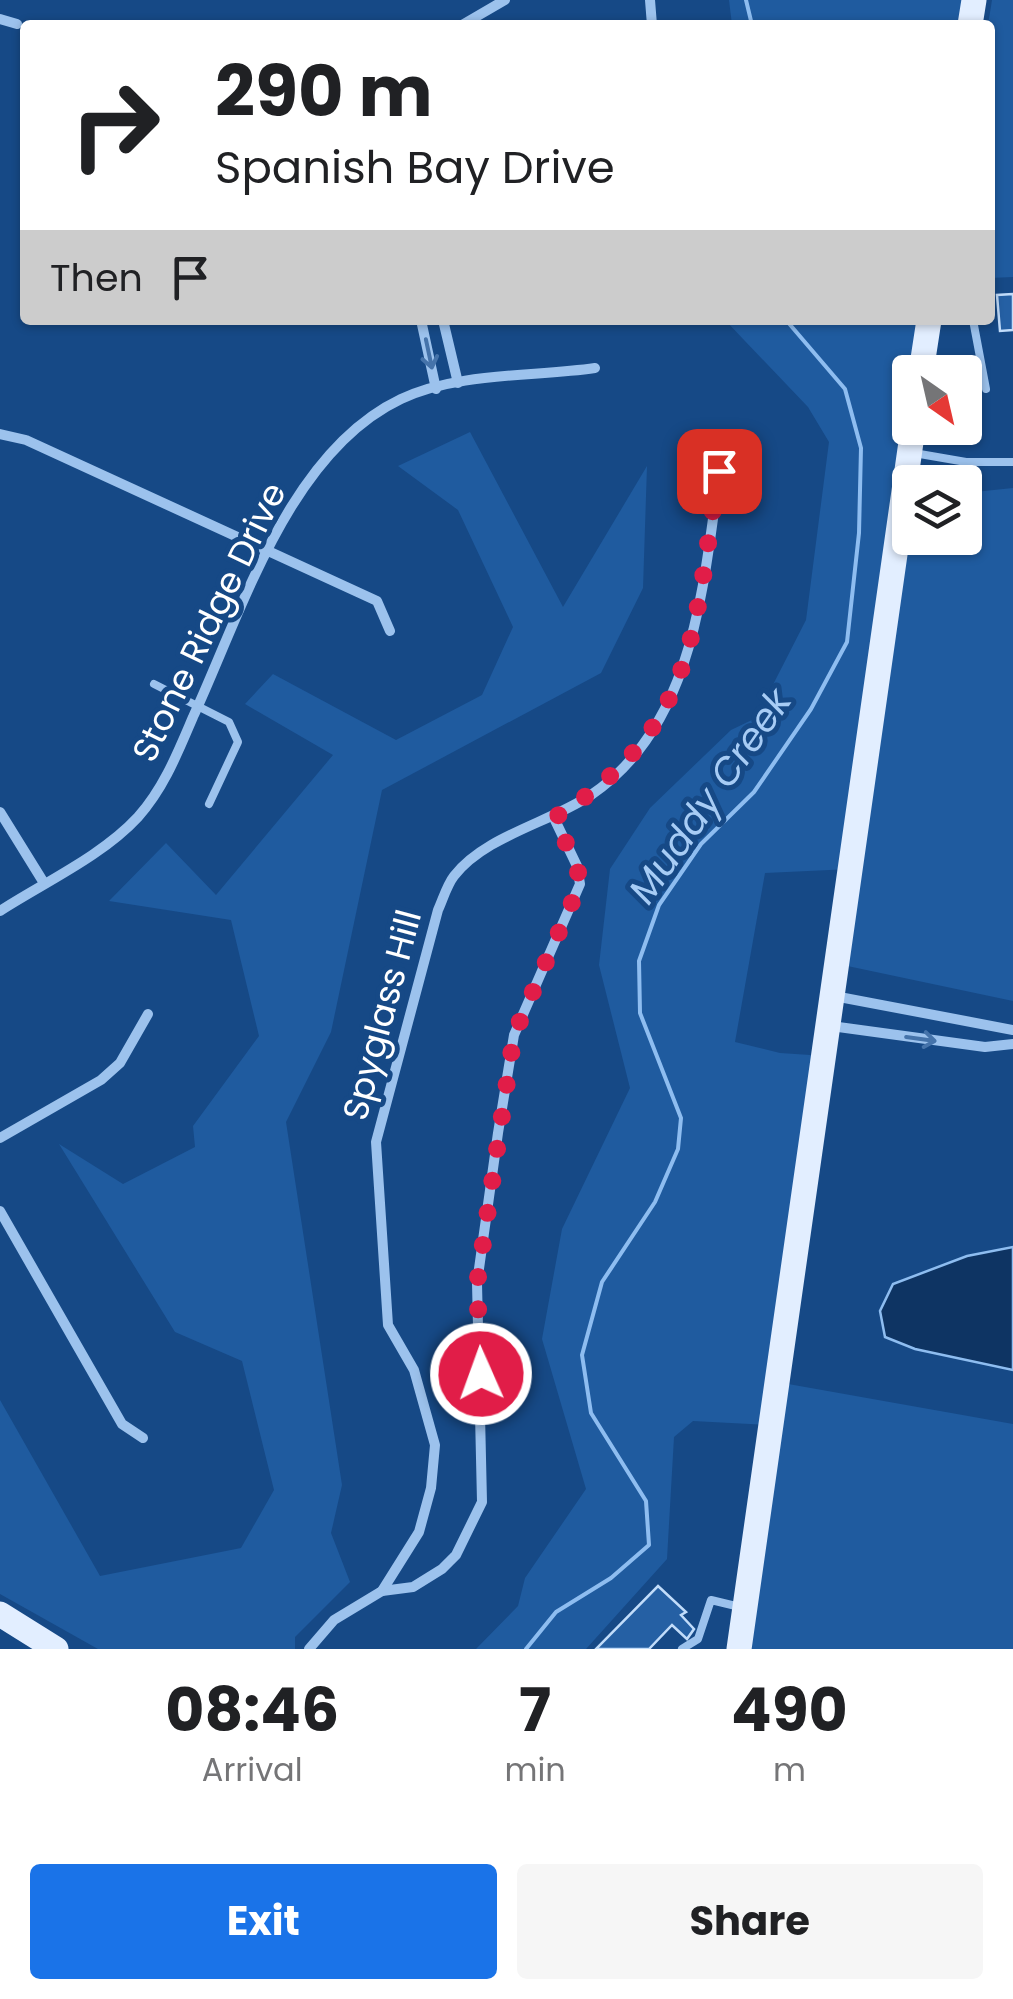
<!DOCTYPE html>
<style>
:root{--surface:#fff;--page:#f6f6f6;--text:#202124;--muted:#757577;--accent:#1a73e8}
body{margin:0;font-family:Poppins,sans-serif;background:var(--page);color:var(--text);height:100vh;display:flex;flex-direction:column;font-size:38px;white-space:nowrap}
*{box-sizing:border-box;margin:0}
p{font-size:32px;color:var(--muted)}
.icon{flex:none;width:55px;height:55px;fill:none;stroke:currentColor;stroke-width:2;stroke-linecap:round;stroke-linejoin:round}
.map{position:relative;height:1649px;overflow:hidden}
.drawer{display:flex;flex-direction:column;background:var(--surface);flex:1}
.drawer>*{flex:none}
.hud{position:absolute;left:20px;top:20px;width:975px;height:305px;border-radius:10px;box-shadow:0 2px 8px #0004;background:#fff;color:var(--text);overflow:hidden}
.needle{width:65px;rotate:146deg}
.controls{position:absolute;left:892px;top:355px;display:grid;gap:20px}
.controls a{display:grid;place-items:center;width:90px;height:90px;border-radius:10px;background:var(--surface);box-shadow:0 2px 8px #0004;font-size:50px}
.pin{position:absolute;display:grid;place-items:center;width:85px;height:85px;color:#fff;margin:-42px;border-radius:20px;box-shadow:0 5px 15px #0006}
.me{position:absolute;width:110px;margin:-55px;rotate:358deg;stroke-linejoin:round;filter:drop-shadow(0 0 8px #0008)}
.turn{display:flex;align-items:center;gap:35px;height:210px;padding:0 30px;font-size:45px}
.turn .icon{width:130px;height:130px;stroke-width:2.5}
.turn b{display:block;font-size:70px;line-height:85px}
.then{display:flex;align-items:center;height:95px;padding:0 30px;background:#0003;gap:20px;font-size:38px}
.eta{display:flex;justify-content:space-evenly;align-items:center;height:170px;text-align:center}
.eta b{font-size:60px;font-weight:700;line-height:70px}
.cta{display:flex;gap:20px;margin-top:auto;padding:20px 30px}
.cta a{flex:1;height:115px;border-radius:10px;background:var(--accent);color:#fff;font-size:40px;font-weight:700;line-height:115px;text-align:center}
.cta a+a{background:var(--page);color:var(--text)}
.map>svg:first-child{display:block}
.green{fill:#1f5b9f}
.water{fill:#0e3463;stroke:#8ebdf0;stroke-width:2.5}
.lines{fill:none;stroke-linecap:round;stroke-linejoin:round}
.stream{stroke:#8ebdf0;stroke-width:4}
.building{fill:#2560a4;stroke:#c1dcfa;stroke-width:2.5}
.service{stroke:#9cc2ed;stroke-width:8}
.minor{stroke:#9cc2ed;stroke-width:10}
.primary{stroke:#e2eeff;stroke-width:25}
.oneway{stroke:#4573aa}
.route{stroke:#e11d48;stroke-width:18;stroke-dasharray:0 32.4}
.labels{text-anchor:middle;stroke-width:10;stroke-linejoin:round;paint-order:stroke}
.street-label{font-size:35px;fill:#fff;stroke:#164986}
.water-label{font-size:38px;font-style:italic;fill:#a7ccf5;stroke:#164986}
</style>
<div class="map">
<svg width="1013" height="1649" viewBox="0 0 1013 1649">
<rect width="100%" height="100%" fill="#164986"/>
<g class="green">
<path d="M 729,0 L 974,0 L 970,25 L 732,25 Z"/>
<path d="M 992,0 L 1013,0 L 1013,277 L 990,278 L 988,25 Z"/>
<path d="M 725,320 L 929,320 L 910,372 L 910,538 L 965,538 L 965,493 L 1013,488 L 1013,1001 L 838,964 L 851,869 L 765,873 L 735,1042 L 780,1053 L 825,1056 L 777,1382 L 1013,1424 L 1013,1649 L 739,1649 L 770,1425 L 693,1421 L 674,1437 L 667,1559 L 586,1649 L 476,1649 L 518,1606 L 525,1578 L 586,1489 L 542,1339 L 562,1229 L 630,1088 L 599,965 L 610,869 L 650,808 L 731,730 L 756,718 L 806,620 L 829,442 L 808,407 Z"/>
<path d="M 470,432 L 563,607 L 647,466 L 643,588 L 601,673 L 382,790 L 331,1032 L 286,1122 L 342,1485 L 331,1533 L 350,1582 L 295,1637 L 295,1649 L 98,1649 L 0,1594 L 0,1400 L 100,1576 L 241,1548 L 274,1490 L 242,1361 L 175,1332 L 59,1144 L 123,1184 L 195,1147 L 193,1126 L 259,1036 L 231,920 L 109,901 L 166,843 L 216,895 L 333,755 L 245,704 L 273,674 L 396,740 L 482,695 L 513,627 L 458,510 L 398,466 Z"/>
</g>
<path class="water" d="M 1013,1247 L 1013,1370 L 915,1349 L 885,1337 L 880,1311 L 893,1284 L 967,1256 Z"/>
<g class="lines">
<g class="stream">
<path d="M 746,0 L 752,25"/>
<path d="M 526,1649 L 556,1612 L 611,1578 L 649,1545 L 646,1501 L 591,1413 L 582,1355 L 602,1282 L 655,1202 L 678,1149 L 681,1118 L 640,1013 L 639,961 L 659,905 L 701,844 L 754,792 L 811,709 L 847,642 L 859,533 L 861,448 L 845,389 L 786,320"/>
</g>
</g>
<g class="building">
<path d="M 1013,294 L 1013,330 L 1000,331 L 997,295 Z"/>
<path d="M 658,1586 L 686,1612 L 681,1615 L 694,1629 L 687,1639 L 672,1625 L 649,1649 L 596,1649 Z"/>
</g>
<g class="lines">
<g class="service">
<path d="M 973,320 L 986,389"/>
<path d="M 914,453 L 966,462 L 1013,462"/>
<path d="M 154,684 L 229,722 L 238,742 L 209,804"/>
<path d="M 682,1649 L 698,1639 L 711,1600 L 740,1607"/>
</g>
<g class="minor">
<path d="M 650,0 L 652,25"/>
<path d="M 0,19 L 17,24"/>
<path d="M 462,25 L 505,0"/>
<path d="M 421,320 L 436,389"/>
<path d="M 443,320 L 458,383"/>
<path d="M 0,434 L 26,440 L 377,601 L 390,631"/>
<path d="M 0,812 L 44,883"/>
<path d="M 0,911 C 45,882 102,856 138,817 C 164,788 178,752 193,717 C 242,611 289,452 401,399 C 458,372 533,377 595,368"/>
<path d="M 834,996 L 1013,1030"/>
<path d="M 831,1026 L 985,1047 L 1013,1044"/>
<path d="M 0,1138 L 101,1080 L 120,1063 L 148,1014"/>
<path d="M 0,1211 L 122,1424 L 143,1438"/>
<path d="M 382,1591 L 413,1587 L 442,1569 L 456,1555 L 482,1502 L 477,1283 L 498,1133 L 514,1035 L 580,884 L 577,866 L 554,818"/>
<path d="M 309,1649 L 334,1620 L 382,1591 L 419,1532 L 431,1488 L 435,1445 L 414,1370 L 388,1325 L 376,1142 L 438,910 C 443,899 447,885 454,876 C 485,836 549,823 591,795 C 705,718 704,557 725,435"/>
</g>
<g class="primary">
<path d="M 970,25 L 974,0"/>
<path d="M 921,372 L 929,320"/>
<path d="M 0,1614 L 56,1649"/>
<path d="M 739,1649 L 913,428"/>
</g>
</g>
<defs><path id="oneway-shaft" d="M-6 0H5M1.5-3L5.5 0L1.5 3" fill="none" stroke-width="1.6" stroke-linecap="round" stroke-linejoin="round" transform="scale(2.5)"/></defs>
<g class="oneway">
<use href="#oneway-shaft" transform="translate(429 354) rotate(78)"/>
<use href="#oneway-shaft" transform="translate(921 1039) rotate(8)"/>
</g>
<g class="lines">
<path class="route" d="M 481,1374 L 477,1284 L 514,1035 L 580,884 L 577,866 L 554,818 C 701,726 693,626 719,471"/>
</g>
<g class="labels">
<g class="street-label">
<text transform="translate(209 622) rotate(-64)" y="12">Stone Ridge Drive</text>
<text transform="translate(382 1015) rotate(-75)" y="12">Spyglass Hill</text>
</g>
<g class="water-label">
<text transform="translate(710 796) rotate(-55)" y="13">Muddy Creek</text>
</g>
</g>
</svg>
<div class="controls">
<a><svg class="needle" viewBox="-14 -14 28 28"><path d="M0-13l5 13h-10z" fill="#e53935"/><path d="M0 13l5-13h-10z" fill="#757577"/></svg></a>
<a><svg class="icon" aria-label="layers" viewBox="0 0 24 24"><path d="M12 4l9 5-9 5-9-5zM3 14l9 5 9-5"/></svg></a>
</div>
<div class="pin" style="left:719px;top:471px;background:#d93025"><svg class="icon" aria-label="arrive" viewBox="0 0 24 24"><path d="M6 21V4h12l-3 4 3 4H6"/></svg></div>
<svg class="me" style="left:481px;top:1374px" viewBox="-20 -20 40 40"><circle r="17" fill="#e11d48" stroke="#fff" stroke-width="3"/><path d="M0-11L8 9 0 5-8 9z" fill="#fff"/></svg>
<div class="hud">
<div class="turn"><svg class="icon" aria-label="right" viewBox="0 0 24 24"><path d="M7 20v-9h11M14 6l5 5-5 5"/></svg><div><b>290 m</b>Spanish Bay Drive</div></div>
<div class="then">Then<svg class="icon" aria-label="arrive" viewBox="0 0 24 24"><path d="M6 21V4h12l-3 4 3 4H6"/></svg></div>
</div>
</div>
<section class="drawer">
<div class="eta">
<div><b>08:46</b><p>Arrival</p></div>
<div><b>7</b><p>min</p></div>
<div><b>490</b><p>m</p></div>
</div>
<div class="cta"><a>Exit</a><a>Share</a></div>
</section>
